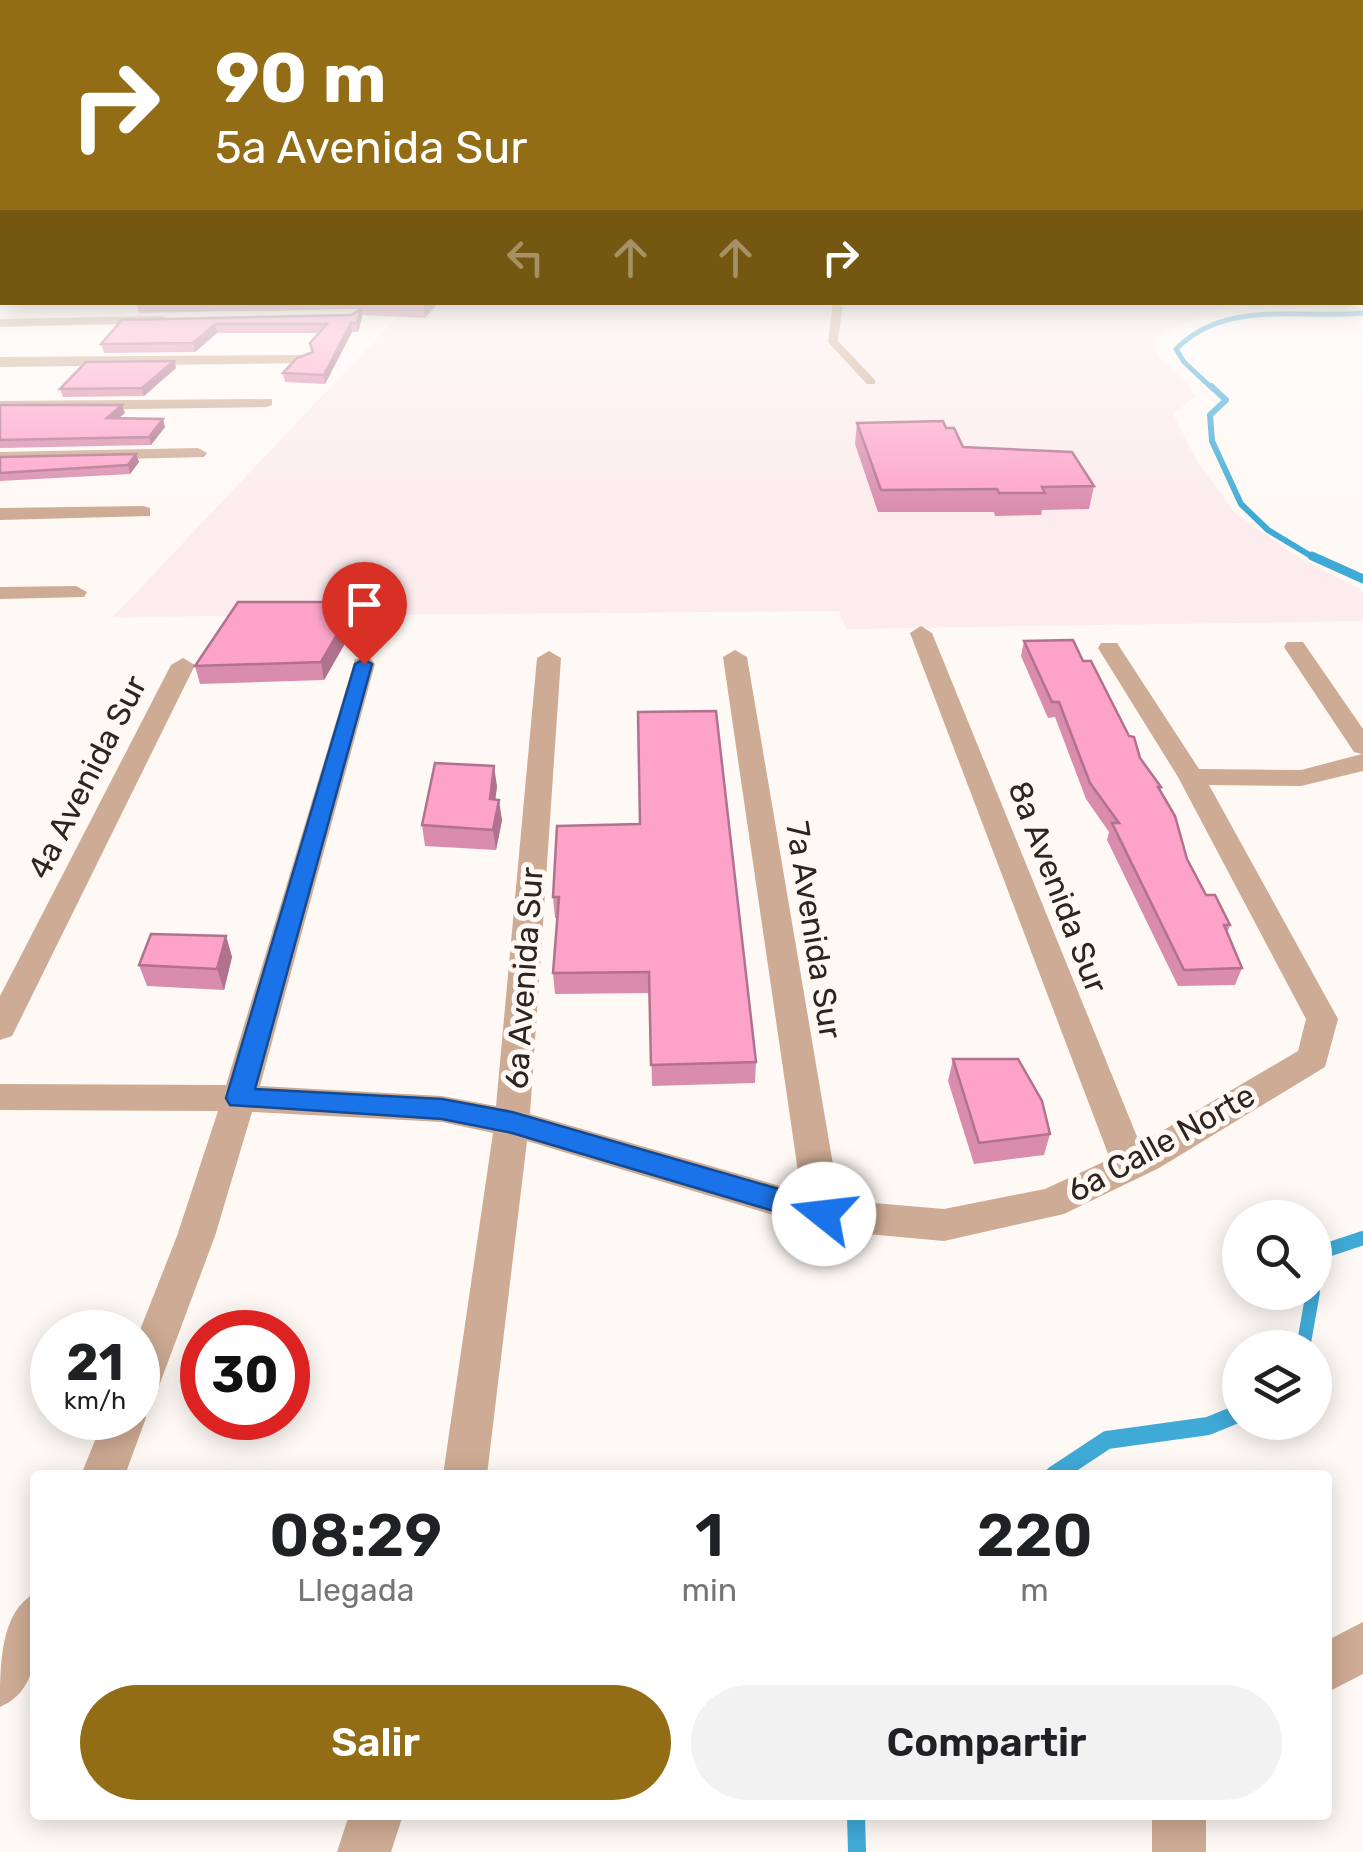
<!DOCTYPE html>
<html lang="es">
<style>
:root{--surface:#fff;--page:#f2f2f2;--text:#202124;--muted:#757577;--accent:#926d15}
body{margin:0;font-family:Rubik,sans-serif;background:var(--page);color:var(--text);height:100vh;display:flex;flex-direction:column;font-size:38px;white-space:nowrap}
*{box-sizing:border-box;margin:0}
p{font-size:32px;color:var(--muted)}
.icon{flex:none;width:55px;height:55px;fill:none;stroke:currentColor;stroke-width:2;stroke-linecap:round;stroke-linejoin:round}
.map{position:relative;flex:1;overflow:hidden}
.sheet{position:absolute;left:30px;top:1470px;width:1302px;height:350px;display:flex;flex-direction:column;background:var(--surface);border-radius:10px;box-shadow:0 5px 25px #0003}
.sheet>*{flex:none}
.guide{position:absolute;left:0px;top:0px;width:1365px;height:305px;box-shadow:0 5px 25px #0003;background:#926d15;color:#fff;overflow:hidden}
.buttons{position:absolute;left:1222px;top:1200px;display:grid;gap:20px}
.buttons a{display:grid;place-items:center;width:110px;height:110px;border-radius:50%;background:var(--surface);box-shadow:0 5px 25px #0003;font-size:50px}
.speed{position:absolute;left:30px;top:1310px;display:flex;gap:20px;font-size:50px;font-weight:700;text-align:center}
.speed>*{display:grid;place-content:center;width:130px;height:130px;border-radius:50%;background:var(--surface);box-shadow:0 5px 25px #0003;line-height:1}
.speed small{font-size:25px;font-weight:400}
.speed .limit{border:15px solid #d22;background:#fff;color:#111}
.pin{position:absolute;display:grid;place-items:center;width:85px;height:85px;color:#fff;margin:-102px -42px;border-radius:50% 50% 50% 0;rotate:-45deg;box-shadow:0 0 10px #0007}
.pin .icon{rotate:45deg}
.me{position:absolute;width:110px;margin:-55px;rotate:286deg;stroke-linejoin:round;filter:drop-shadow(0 0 8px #0008)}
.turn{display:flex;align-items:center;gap:35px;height:210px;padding:0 50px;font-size:45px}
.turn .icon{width:130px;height:130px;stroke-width:2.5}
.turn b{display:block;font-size:70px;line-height:85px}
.lanes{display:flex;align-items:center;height:95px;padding:0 50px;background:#0003;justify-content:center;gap:50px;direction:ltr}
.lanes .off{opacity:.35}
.eta{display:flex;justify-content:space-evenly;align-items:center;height:170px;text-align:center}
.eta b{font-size:60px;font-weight:600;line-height:70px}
.button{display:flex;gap:20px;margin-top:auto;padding:20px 50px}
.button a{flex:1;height:115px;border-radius:60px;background:var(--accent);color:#fff;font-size:40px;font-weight:600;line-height:115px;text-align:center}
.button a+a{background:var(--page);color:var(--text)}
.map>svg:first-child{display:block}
.education{fill:#fceced}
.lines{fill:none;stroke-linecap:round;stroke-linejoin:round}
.stream-far4{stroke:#40aad7;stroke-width:5}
.stream-far3{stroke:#40aad7;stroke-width:6}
.stream-far2{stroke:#40aad7;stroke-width:9}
.stream-far1{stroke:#40aad7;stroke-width:14}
.stream{stroke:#40aad7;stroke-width:18}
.lane{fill:#ceab94;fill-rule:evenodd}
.street{fill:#ceab94;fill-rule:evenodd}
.wall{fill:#da8cad}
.shaded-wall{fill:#b1728d}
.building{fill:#fda3c9;stroke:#b1728d;stroke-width:2.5}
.route{fill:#1a73e8;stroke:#114b97;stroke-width:2.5}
.labels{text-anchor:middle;stroke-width:10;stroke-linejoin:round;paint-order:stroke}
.street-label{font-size:32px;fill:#2f251e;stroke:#fff9f5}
</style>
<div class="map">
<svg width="1363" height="1852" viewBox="0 0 1363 1852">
<rect width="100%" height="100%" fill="#fff9f5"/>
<path class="education" d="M 1363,254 L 1363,305 L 1288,309 L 1227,305 L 1156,337 L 1157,356 L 1181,375 L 1195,397 L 1173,414 L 1196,459 L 1234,512 L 1295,555 L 1363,591 L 1363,621 L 846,629 L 839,611 L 113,617 L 410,303 L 1362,302 Z"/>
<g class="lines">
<path class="stream-far4" d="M 1213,389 L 1184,362 L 1176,349 C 1226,299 1299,319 1363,313"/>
<path class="stream-far3" d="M 1211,386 L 1226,400 L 1210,415 L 1212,441 L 1241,504 L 1268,530 L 1316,559"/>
<path class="stream-far2" d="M 1312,556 L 1363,579"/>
<g class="stream-far1">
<path d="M 1315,1281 L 1321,1252 L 1363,1238"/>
<path d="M 1303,1348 L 1313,1292"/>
</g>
<g class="stream">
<path d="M 1054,1475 L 1107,1440 L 1208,1426 L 1240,1413"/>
<path d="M 856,1815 L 857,1852"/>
</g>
<path class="lane" d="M 833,302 L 843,302 L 838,341 L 875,380 L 875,384 L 867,384 L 828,342 Z"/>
<g class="street">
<path d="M 164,316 L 166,319 L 159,323 L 0,327 L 0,319 Z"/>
<path d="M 310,355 L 313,358 L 305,363 L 0,367 L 0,357 Z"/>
<path d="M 272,399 L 272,405 L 266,407 L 0,411 L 0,401 Z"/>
<path d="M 198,448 L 207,453 L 204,457 L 0,462 L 0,452 Z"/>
<path d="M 143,506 L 150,508 L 150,516 L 0,520 L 0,508 Z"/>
<path d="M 76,586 L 87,592 L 84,597 L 0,599 L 0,587 Z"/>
<path d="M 921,626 L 932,633 L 1140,1144 L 1298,1051 L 1306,1019 L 1178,777 L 1098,648 L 1101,643 L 1117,643 L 1199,769 L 1301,770 L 1362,754 L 1354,752 L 1284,647 L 1287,642 L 1303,642 L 1363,729 L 1363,771 L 1301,786 L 1209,785 L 1338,1019 L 1325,1067 L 1159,1168 L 1064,1214 L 944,1241 L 823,1230 L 527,1141 L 487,1475 L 443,1475 L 493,1133 L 442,1122 L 252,1112 L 215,1236 L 159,1386 L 153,1400 L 141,1405 L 146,1418 L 125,1475 L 81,1475 L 104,1418 L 138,1418 L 138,1335 L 177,1236 L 218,1111 L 0,1110 L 0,1084 L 226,1085 L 355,659 L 371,659 L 375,664 L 260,1086 L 442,1096 L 496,1106 L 537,658 L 549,651 L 561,658 L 530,1114 L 801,1192 L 723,657 L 735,650 L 747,657 L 839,1200 L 944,1209 L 1045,1189 L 1110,1159 L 910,633 Z"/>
<path d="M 183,658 L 195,665 L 16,1028 L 12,1036 L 0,1040 L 0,996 L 171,665 Z"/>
<path d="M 35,1593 C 35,1634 45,1688 0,1707 C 0,1666 0,1612 35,1593 Z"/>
<path d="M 1363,1622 L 1363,1674 L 1328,1692 L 1328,1640 Z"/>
<path d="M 349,1815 L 403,1815 L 391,1852 L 337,1852 Z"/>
<rect x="1152" y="1815" width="54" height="37"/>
</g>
</g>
<g class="wall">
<path d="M 136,302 L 439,302 L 425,318 L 362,315 L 358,332 L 352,332 L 325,384 L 285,382 L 283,373 L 312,353 L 310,343 L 319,333 L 217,333 L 195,352 L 104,353 L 101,344 L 122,320 L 351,315 L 358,311 L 357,309 L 139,313 Z"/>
<path d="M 174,361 L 176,368 L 144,396 L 63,397 L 60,389 Z"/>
<path d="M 0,405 L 125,413 L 118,418 L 165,427 L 151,445 L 0,448 Z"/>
<path d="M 857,423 L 946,428 L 963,447 L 1094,486 L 1089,509 L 1042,510 L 1041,515 L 995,516 L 994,512 L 878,512 L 855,444 Z"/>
<path d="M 136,454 L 139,462 L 130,474 L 0,481 L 0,457 Z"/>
<path d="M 359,619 L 324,680 L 200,684 L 195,666 Z"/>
<path d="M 1024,641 L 1083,661 L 1140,758 L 1161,787 L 1160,791 L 1187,859 L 1206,895 L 1230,925 L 1227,933 L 1242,968 L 1235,985 L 1178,986 L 1107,840 L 1109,832 L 1086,799 L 1055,717 L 1048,718 L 1021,656 Z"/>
<path d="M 497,786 L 495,799 L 502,820 L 496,850 L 425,846 L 422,825 Z"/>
<path d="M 557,826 L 756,1062 L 755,1083 L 652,1086 L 650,993 L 555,994 L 553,973 L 557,918 L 555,918 L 553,897 Z"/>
<path d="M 226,936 L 232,957 L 224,990 L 147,986 L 139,965 Z"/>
<path d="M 953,1059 L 1050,1134 L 1044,1155 L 974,1164 L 948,1081 Z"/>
</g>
<g class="shaded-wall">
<path d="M 423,302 L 439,302 L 425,318 Z"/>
<path d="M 361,309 L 362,318 L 358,332 L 357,323 Z"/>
<path d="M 351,323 L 352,332 L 325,384 L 324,375 Z"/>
<path d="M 215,324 L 217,333 L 195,352 L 193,343 Z"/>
<path d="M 174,361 L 176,368 L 144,396 L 142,388 Z"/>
<path d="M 122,405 L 125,413 L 109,426 L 107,418 Z"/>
<path d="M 163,419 L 165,427 L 151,445 L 149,437 Z"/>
<path d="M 136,454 L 139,462 L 130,474 L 128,465 Z"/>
<path d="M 356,602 L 359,619 L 324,680 L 321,662 Z"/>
<path d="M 494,766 L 497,786 L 493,820 L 490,799 Z"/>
<path d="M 499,800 L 502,820 L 496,850 L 493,830 Z"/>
<path d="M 226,936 L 232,957 L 224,990 L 217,969 Z"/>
</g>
<g class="building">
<path d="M 361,309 L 357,323 L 351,323 L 324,375 L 283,373 L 297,358 L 313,352 L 310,343 L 327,324 L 215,324 L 193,343 L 101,344 L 122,320 L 351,315 Z"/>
<path d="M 174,361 L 142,388 L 60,389 L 86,362 Z"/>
<path d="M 0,405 L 122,405 L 107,418 L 163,419 L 149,437 L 0,440 Z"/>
<path d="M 943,421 L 946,428 L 954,428 L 963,447 L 1072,452 L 1094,486 L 1042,487 L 1045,493 L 999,493 L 997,489 L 881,490 L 857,423 Z"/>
<path d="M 136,454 L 128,465 L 0,473 L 0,457 Z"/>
<path d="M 238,602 L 356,602 L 321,662 L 195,666 Z"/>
<path d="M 1073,640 L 1083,661 L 1091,661 L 1129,736 L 1134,737 L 1140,758 L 1161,787 L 1158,787 L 1175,816 L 1187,859 L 1206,895 L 1215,895 L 1230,925 L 1224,925 L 1242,968 L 1184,970 L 1112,823 L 1119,823 L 1090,783 L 1059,702 L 1052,702 L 1024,641 Z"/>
<path d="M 716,711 L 756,1062 L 651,1065 L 649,972 L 553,973 L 559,897 L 553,897 L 557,826 L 640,824 L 638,712 Z"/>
<path d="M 435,763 L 494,766 L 490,799 L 499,800 L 493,830 L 422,825 Z"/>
<path d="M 151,934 L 226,936 L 217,969 L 139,965 Z"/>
<path d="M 953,1059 L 1018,1059 L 1042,1101 L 1050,1134 L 979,1143 Z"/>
</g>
<linearGradient id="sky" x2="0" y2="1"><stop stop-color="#65b0e1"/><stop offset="0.5" stop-color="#fffcfa"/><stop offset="1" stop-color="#fffcfa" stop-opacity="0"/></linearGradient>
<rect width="1363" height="513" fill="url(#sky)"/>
<path class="route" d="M 364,659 L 372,664 L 255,1089 L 442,1099 L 512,1112 L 824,1202 L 834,1205 L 838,1214 L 834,1222 L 824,1226 L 512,1133 L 442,1119 L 230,1105 L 226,1098 L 355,664 Z"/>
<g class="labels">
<g class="street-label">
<text transform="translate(87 777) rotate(-63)" y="11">4a Avenida Sur</text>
<text transform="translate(1058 887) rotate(69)" y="11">8a Avenida Sur</text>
<text transform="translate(814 930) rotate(81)" y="11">7a Avenida Sur</text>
<text transform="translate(524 978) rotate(-86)" y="11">6a Avenida Sur</text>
<text transform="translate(1161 1143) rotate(-29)" y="11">6a Calle Norte</text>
</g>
</g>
</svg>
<div class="buttons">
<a><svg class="icon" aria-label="search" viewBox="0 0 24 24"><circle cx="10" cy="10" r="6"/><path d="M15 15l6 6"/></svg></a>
<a><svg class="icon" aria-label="layers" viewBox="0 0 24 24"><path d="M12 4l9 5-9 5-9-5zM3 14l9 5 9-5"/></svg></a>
</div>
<div class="speed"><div>21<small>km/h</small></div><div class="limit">30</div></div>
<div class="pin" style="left:364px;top:664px;background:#d93025"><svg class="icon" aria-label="arrive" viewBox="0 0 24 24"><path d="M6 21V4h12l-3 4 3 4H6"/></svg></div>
<svg class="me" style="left:824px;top:1214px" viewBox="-20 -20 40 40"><circle r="19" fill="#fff"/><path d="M0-13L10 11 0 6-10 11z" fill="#1a73e8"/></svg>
<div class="guide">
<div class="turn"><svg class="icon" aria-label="right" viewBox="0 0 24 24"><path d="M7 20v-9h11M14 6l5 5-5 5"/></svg><div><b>90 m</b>5a Avenida Sur</div></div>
<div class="lanes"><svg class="icon off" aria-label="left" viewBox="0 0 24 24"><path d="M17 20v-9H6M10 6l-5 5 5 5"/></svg><svg class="icon off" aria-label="ahead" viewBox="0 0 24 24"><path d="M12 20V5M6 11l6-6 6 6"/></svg><svg class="icon off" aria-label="ahead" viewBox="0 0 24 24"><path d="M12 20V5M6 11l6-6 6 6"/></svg><svg class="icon" aria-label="right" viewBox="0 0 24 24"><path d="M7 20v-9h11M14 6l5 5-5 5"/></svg></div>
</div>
<section class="sheet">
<div class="eta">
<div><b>08:29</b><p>Llegada</p></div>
<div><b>1</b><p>min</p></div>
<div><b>220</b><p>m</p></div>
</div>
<div class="button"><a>Salir</a><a>Compartir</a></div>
</section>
</div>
